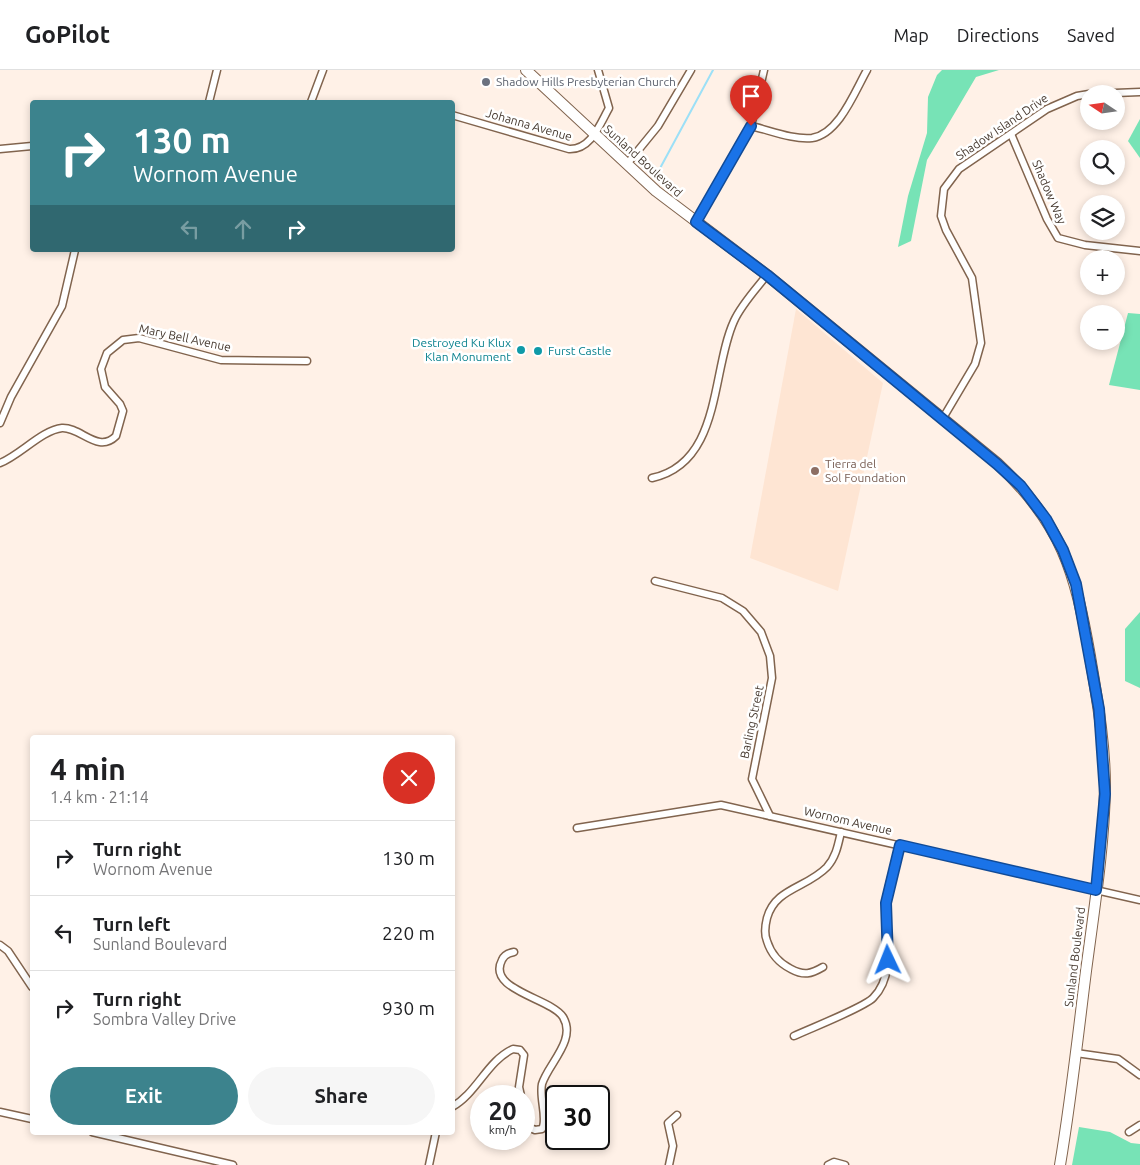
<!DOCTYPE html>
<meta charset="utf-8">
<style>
:root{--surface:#fff;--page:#f6f6f6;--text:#202124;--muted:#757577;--line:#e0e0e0;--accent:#3c838d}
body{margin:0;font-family:Ubuntu,sans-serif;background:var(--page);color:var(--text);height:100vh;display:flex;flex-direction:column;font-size:19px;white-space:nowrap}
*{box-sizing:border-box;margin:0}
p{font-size:16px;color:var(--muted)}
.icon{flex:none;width:28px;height:28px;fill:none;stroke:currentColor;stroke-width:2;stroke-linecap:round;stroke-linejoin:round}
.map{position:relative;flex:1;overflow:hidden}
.side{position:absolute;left:30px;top:665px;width:425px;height:400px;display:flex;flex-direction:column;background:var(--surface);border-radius:5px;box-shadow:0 2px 8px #0003}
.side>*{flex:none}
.banner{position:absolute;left:30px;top:30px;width:425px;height:152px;border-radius:5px;box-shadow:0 2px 8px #0003;background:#3c838d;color:#fff;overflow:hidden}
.needle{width:32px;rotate:283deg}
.controls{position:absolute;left:1080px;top:15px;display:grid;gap:10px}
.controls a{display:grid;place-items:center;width:45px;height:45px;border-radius:50%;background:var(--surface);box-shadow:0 2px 8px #0003;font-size:25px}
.speed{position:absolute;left:470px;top:1015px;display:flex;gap:10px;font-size:25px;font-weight:700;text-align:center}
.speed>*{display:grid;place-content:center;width:65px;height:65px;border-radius:50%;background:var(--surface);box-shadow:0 2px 8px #0003;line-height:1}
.speed small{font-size:12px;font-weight:400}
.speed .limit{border:2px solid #111;border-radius:8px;background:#fff;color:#111}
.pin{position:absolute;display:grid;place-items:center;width:42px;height:42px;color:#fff;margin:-51px -21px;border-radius:50% 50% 50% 0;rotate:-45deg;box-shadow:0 0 5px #0007}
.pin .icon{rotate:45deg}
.me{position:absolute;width:55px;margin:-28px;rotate:358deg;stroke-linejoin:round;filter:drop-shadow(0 0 4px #0008)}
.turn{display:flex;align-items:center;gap:18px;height:105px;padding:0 20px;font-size:22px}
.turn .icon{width:65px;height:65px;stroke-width:2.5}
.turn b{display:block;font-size:35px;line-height:42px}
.lanes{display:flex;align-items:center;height:48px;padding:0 20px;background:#0003;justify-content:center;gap:25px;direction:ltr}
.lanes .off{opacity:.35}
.round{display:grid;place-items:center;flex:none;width:52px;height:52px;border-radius:26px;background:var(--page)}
.headline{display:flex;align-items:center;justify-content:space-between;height:85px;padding:0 20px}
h1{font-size:30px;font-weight:600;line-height:38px}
.action{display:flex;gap:10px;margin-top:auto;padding:10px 20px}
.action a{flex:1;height:58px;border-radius:30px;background:var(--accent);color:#fff;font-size:20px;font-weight:600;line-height:58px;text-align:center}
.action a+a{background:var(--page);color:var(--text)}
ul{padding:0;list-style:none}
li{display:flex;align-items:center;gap:15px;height:75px;padding:0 20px;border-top:1px solid var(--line)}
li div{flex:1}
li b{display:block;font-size:19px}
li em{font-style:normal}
header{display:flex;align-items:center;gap:30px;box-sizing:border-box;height:70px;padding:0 25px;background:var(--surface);border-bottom:1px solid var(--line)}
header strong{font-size:24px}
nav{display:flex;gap:28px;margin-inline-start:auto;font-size:18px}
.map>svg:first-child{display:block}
.built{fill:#fee5d3}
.green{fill:#77e3b6}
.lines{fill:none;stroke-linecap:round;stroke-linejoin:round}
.stream{stroke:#9ce0f7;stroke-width:2}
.street-casing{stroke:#81644e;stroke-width:9}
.primary-casing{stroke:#81644e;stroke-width:12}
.street{stroke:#fff;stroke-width:6}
.primary{stroke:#fff;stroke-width:10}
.route-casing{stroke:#114b97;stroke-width:12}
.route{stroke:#1a73e8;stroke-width:9}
.worship-dot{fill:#6b7280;stroke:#fff;stroke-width:2}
.culture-dot{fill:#0f9aa8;stroke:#fff;stroke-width:2}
.education-dot{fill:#8d6e63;stroke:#fff;stroke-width:2}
.labels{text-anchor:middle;stroke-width:5;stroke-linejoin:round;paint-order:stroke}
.worship-label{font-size:12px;fill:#5b616d;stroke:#fff;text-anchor:start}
.street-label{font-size:12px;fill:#46392f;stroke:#fff}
.culture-label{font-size:12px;fill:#0d838f;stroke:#fff;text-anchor:end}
.education-label{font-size:12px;fill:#785e54;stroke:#fff;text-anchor:start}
</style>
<header>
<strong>GoPilot</strong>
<nav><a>Map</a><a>Directions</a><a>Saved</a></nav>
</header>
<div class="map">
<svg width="1140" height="1095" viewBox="0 0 1140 1095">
<rect width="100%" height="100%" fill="#fff1e7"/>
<path class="built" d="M 796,239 L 883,313 L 838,521 L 750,488 Z"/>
<g class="green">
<path d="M 942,0 L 999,0 L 976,7 L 927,90 L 911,171 L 898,177 L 908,126 L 927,63 L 928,27 L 937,5 Z"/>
<path d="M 1140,49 L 1140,88 L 1128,71 Z"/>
<path d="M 1128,243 L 1140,244 L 1140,320 L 1109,315 Z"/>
<path d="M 1140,542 L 1140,618 L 1125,611 L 1125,559 Z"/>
<path d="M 1079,1057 L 1110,1062 L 1131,1073 L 1140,1074 L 1140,1095 L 1072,1095 Z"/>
</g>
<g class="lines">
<path class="stream" d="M 658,102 L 713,0"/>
<g class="street-casing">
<g id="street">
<path d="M 1091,24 L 1140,22"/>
<path d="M 209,32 L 217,0"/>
<path d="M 311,32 L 323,0"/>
<path d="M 452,45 L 569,79 C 591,80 600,54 609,38 L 598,0"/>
<path d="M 751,56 C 769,60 793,70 812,68 C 839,64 855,21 867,0"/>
<path d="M 1011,64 L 1047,149 L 1058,168 L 1085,175 L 1140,181"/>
<path d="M 0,79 L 32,76"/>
<path d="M 627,94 L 658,56 L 691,0"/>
<path d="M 695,152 L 751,56 L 764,0"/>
<path d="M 943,348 L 975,294 L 981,273 L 972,208 L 946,160 L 941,146 L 944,119 L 959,99 L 1047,39 L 1077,26 L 1089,24"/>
<path d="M 0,353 L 11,327 L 62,236 L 75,180"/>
<path d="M 0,393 C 19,386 42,360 62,358 C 81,357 98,384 116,366 L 123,341 L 120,334 L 105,317 L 101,299 L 107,283 L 123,270 L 139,268 L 221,290 L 307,291"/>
<path d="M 652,408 C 722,393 711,301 734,251 C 741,235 756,219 767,205"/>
<path d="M 655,511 L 722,528 L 743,541 L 761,562 L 770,586 L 772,608 L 752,709 L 770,746"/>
<path d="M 577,758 L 721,735 L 1140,830"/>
<path d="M 0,875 L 8,881 L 32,917"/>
<path d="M 514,882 C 508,883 504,885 502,890 C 486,920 551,928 563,947 C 577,970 548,994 542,1014 C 539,1028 548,1049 542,1059 L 535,1060 L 528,1057 L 524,1044"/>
<path d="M 823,897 C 811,904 804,906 791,899 C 779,893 771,884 767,871 C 764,864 765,856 767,848 C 775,818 807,818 827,797 C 836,787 838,775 841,762"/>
<path d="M 794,966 C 811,958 863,938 873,928 C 897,904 885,863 886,835 C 887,815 896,794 900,775"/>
<path d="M 1076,983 L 1118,989 L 1140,1005"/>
<path d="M 452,1037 C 477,1023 487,991 513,979 L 520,980 L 524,985 L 519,1017 L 521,1026"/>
<path d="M 0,1042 L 32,1049"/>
<path d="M 92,1062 L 233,1095"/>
<path d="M 1129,1062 L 1140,1055"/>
<path d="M 429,1095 L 436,1062"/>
<path d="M 669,1095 L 673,1076 L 668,1053 L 677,1045"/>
<path d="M 828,1095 L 834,1092 L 845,1095"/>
</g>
</g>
<g class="primary-casing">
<path id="primary" d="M 526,0 L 656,121 L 767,205 L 997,393 C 1062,454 1075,501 1090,586 C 1097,629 1105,672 1105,717 C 1104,778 1094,840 1086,901 C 1078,965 1071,1030 1060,1095"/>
</g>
<use href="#street" class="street"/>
<use href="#primary" class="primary"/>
</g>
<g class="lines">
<g class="route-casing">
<path id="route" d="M 751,56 L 696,152 L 767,205 L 997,394 L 1021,416 L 1046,449 L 1063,480 L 1076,514 L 1099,639 L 1105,724 L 1096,820 L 900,775 L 886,833 L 888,890"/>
</g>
<use href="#route" class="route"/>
</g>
<circle class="worship-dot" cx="486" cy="12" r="5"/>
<g class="culture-dot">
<circle cx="521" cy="280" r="5"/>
<circle cx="538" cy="281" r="5"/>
</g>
<circle class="education-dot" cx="815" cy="401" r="5"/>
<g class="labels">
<g class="worship-label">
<text x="496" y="16">Shadow Hills Presbyterian Church</text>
</g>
<g class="street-label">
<text transform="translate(529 55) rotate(16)" y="4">Johanna Avenue</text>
<text transform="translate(1002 57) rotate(-34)" y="4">Shadow Island Drive</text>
<text transform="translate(643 91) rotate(42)" y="4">Sunland Boulevard</text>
<text transform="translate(1049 122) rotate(67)" y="4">Shadow Way</text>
<text transform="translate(185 268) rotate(12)" y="4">Mary Bell Avenue</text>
<text transform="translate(752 652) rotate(-78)" y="4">Barling Street</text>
<text transform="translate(848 751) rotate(13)" y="4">Wornom Avenue</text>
<text transform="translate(1075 887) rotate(-83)" y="4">Sunland Boulevard</text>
</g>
<g class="culture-label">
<text x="511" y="277">Destroyed Ku Klux<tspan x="511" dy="14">Klan Monument</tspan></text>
<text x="548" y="285" text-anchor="start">Furst Castle</text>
</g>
<g class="education-label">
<text x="825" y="398">Tierra del<tspan x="825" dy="14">Sol Foundation</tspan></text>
</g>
</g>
</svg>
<div class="controls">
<a><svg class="needle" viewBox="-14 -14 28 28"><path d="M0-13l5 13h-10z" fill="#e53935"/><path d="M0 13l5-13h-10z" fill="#757577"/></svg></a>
<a><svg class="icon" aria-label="search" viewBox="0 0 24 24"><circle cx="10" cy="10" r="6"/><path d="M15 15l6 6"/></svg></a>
<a><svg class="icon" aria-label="layers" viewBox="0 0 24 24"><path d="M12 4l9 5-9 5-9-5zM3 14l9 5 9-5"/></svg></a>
<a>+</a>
<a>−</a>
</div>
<div class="speed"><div>20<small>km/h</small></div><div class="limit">30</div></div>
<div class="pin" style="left:751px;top:56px;background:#d93025"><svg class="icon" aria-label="arrive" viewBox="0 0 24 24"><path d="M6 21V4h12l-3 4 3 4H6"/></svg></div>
<svg class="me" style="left:888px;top:890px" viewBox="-20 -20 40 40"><path d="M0-17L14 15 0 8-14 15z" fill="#1a73e8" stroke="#fff" stroke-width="4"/></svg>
<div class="banner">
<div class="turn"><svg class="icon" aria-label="right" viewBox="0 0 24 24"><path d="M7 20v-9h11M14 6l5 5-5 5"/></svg><div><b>130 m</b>Wornom Avenue</div></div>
<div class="lanes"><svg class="icon off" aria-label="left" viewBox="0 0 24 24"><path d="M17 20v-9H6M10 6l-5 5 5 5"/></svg><svg class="icon off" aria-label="ahead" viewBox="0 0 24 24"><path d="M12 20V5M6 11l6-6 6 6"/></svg><svg class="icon" aria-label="right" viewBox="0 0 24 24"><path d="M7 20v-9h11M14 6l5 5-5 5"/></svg></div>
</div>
<section class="side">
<div class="headline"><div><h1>4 min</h1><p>1.4 km · 21:14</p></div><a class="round" style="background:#d93025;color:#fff"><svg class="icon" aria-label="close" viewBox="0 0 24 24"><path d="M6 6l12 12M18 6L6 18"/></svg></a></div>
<ul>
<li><svg class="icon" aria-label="right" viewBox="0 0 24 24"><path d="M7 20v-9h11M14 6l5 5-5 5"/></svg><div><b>Turn right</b><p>Wornom Avenue</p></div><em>130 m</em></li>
<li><svg class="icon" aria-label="left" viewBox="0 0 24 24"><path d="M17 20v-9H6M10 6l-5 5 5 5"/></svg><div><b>Turn left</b><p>Sunland Boulevard</p></div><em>220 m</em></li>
<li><svg class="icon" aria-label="right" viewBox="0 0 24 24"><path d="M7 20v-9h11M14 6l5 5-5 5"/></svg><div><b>Turn right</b><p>Sombra Valley Drive</p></div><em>930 m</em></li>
</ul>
<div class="action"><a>Exit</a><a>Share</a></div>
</section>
</div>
